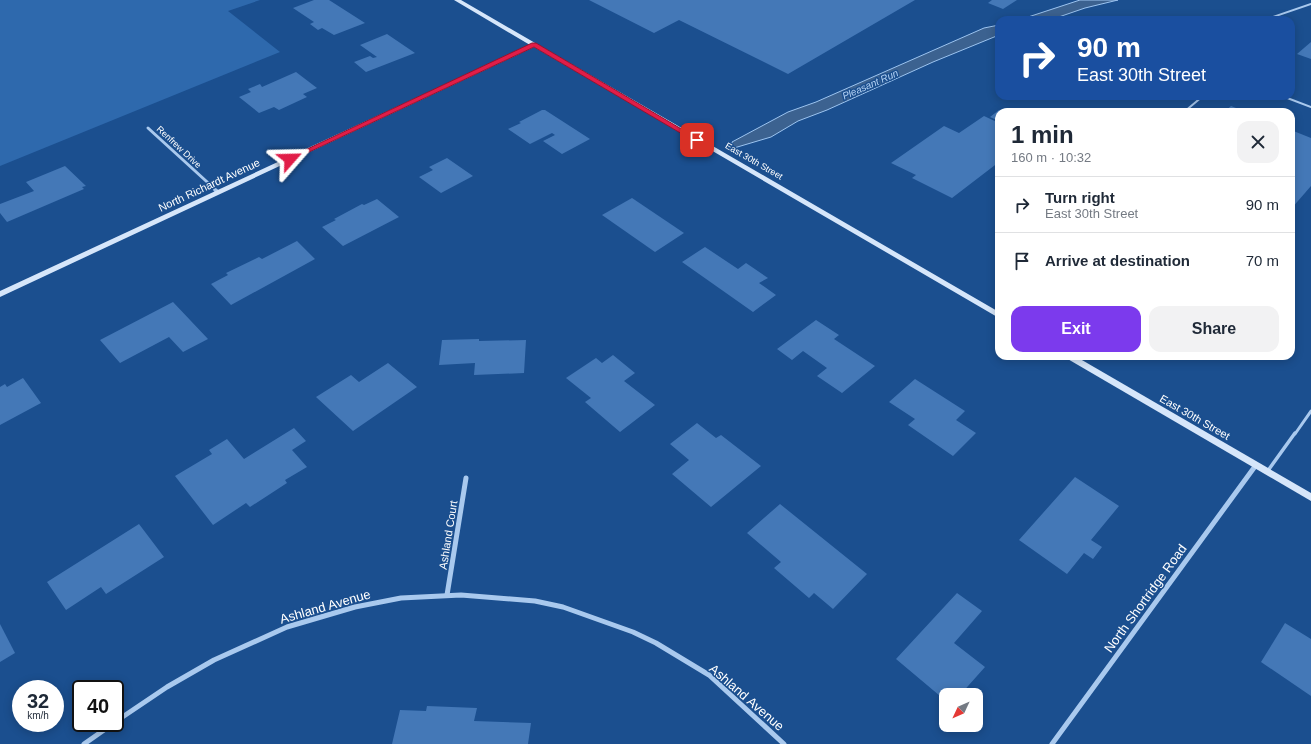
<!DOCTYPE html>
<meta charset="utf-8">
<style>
:root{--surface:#fff;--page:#f2f2f3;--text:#1f2937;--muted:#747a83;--line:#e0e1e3;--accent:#7c3aed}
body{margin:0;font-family:Helvetica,sans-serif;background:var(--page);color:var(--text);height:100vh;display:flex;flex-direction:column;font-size:15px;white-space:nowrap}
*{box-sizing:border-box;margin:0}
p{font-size:13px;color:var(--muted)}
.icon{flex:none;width:22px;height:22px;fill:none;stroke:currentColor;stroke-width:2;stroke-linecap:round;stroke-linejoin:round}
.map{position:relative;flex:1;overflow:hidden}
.sheet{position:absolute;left:995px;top:108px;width:300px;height:252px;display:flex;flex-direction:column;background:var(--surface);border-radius:12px;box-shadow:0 2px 10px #0003}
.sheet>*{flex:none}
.banner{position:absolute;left:995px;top:16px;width:300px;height:84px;border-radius:12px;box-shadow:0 2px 10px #0003;background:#1a4fa0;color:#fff;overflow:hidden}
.needle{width:26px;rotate:226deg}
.tools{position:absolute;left:939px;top:688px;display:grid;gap:8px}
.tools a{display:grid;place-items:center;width:44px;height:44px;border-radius:8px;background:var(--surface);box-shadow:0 2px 10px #0003;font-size:20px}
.speed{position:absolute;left:12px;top:680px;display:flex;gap:8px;font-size:20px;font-weight:700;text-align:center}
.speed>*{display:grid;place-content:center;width:52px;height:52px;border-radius:50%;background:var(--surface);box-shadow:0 2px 10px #0003;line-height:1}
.speed small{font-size:10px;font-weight:400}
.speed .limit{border:2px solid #111;border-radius:6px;background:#fff;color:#111}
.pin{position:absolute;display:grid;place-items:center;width:34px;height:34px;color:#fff;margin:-17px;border-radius:8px;box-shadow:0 2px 6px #0006}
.me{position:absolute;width:44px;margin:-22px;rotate:65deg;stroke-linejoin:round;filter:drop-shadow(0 0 3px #0008)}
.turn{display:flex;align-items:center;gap:14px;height:84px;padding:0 16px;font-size:18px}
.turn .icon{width:52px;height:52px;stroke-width:2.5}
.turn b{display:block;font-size:28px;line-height:34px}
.round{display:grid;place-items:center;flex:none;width:42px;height:42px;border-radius:12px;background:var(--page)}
.headline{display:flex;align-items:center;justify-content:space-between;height:68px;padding:0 16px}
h1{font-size:24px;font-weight:700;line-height:30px}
.cta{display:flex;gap:8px;margin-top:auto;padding:8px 16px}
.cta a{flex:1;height:46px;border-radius:12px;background:var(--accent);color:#fff;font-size:16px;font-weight:700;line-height:46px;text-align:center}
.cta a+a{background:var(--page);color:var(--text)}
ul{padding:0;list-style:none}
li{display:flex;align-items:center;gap:12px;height:56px;padding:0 16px;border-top:1px solid var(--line)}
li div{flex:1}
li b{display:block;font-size:15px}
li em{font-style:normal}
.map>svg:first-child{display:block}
.green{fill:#2e69ad}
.water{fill:#3c6290;stroke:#9cc4f0}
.building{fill:#4478b7}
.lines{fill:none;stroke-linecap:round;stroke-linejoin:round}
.lane-far2{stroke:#a9c9ee;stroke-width:2}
.lane-far1{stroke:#a9c9ee;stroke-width:3}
.lane{stroke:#a9c9ee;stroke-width:3.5}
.street-far2{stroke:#a9c9ee;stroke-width:3}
.street-far1{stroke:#a9c9ee;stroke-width:3.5}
.street{stroke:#a9c9ee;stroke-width:5}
.secondary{fill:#d6e6fa;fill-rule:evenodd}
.route{fill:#e11d48;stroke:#92132f}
.labels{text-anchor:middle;stroke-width:3;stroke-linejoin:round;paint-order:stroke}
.far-street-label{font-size:9px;fill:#fff;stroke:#1b4f8f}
.far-water-label{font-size:10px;font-style:italic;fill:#b5d3f5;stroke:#1b4f8f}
.street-label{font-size:11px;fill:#fff;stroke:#1b4f8f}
.near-street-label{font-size:13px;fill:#fff;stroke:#1b4f8f}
</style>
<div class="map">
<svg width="1311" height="744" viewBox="0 0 1311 744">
<rect width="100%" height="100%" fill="#1b4f8f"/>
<path class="green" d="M 0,0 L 260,0 L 228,11 L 280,52 L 0,166 Z"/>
<g class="water">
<path d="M 1080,0 L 1118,0 L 1085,8 L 1050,20 L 1019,20 Z"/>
<path d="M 999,25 L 999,35 L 933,62 L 827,110 L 798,121 L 771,137 L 734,148 L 732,147 L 732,142 L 788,112 L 816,102 L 984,28 Z"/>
</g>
<g class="building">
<path d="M 314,0 L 329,0 L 365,23 L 334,35 L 322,28 L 318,30 L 310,24 L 314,22 L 293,8 Z"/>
<path d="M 589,0 L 915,0 L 788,74 L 679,20 L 654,33 Z"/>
<path d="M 992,0 L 1017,0 L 1003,9 L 988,3 Z"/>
<path d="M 387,34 L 415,53 L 366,72 L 354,62 L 370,56 L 373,58 L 377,57 L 360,45 Z"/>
<path d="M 1311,42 L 1311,59 L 1297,54 Z"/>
<path d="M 296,72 L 317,88 L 303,94 L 307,97 L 279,110 L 274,107 L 259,113 L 239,97 L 251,92 L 248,89 L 260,84 L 262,87 Z"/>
<path d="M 1231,106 L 1246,112 L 1224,112 Z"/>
<path d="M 542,110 L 545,110 L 590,139 L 562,154 L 543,141 L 555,135 L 552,133 L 530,144 L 508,129 L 521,123 L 519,122 Z"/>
<path d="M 999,110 L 1003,112 L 999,112 L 999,121 L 990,117 Z"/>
<path d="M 984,116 L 999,123 L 999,162 L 952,198 L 912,178 L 916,175 L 891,163 L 944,126 L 959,133 Z"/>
<path d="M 1291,130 L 1311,138 L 1311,186 L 1291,209 Z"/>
<path d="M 447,158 L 473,176 L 441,193 L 419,177 L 433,170 L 429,167 Z"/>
<path d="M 65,166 L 86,186 L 82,187 L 84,189 L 7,222 L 0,213 L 0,204 L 34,191 L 26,182 Z"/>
<path d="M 632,198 L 684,233 L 655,252 L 602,215 Z"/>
<path d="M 377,199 L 399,217 L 343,246 L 322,227 L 336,220 L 334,219 L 362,204 L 364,205 Z"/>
<path d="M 297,241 L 315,259 L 231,305 L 211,284 L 228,275 L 226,273 L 259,257 L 262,259 Z"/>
<path d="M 705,247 L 738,269 L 746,263 L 768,278 L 759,283 L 776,295 L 753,312 L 682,262 Z"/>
<path d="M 173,302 L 208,339 L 183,352 L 169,337 L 120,363 L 100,340 Z"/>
<path d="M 816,320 L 839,335 L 834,339 L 875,366 L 842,393 L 817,376 L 827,368 L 803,351 L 792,360 L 777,349 Z"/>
<path d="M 479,339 L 479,341 L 526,340 L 524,373 L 474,375 L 475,363 L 439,365 L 442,340 Z"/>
<path d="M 613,355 L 635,373 L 624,381 L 655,405 L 620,432 L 585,402 L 591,398 L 566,378 L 596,358 L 602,363 Z"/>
<path d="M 388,363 L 417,387 L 353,431 L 316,397 L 351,375 L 359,382 Z"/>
<path d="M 23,378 L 41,403 L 0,425 L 0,387 L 5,384 L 7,387 Z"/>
<path d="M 915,379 L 965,411 L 956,420 L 976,433 L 953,456 L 908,425 L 915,419 L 889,402 Z"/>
<path d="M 697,423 L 716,438 L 721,435 L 761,466 L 711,507 L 672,474 L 689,460 L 670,444 Z"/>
<path d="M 294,428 L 306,441 L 292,450 L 307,467 L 285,480 L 287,483 L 250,507 L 246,503 L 213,525 L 175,476 L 212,454 L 209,450 L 227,439 L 244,459 Z"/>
<path d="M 1075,477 L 1119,506 L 1091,540 L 1102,547 L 1093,559 L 1084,553 L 1067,574 L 1019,540 Z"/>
<path d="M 780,504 L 867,574 L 833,609 L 814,593 L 809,598 L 774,568 L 781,562 L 747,533 Z"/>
<path d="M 139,524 L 164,557 L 106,594 L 101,587 L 66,610 L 47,582 Z"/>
<path d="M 957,593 L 982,611 L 954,643 L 985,667 L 960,695 L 946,695 L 946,701 L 896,659 Z"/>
<path d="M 1285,623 L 1311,639 L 1311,696 L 1261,662 Z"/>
<path d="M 0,624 L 15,653 L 0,662 Z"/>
<path d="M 427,706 L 477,708 L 474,721 L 531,723 L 528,744 L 392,744 L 400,710 L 426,711 Z"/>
</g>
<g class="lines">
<g class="lane-far2">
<path d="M 1264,20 L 1311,4"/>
<path d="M 1282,96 L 1311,107"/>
<path d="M 1184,112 L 1203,96"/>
</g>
<path class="lane-far1" d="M 1295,434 L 1311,411"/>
<path class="lane" d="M 1267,472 L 1295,433"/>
<path class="street-far2" d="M 148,128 L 217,191"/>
<path class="street-far1" d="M 215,190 L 218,192"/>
<g class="street">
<path d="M 447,595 L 466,478"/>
<path d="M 115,722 L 167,687 L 214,660 L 287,627 L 355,607 L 401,598 L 461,595 L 535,601 L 563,607 L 633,632 L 656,643 L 709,675 L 784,744"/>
<path d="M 84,744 L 114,723"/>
<path d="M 1052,744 L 1256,465"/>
</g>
<g class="secondary">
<path d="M 454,0 L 461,0 L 999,312 L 999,318 L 534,47 L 0,297 L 0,291 L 530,45 Z"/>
<path d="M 1065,356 L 1075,356 L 1311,493 L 1311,501 L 1066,358 Z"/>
</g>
</g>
<path class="route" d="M 532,43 L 536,43 L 700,140 L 699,141 L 694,141 L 534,47 L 292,160 L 290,161 L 286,159 Z"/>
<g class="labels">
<g class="far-street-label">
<text transform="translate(179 147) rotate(43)" y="3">Renfrew Drive</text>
<text transform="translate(754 161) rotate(30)" y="3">East 30th Street</text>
</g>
<g class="far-water-label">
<text transform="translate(870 84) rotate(-24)" y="4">Pleasant Run</text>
</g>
<g class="street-label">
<text transform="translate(209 185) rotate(-25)" y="4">North Richardt Avenue</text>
<text transform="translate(1195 417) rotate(30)" y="4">East 30th Street</text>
<text transform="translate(448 535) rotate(-81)" y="4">Ashland Court</text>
</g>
<g class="near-street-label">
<text transform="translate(1145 598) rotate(-54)" y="5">North Shortridge Road</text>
<text transform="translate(325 606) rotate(-16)" y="5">Ashland Avenue</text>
<text transform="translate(747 697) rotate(41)" y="5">Ashland Avenue</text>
</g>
</g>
</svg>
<div class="tools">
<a><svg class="needle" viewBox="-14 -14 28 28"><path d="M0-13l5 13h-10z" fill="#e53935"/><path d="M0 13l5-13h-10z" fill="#747a83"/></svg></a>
</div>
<div class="speed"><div>32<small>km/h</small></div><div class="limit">40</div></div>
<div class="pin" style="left:697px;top:140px;background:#d93025"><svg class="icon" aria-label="arrive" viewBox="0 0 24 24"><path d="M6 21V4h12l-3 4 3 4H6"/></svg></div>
<svg class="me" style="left:290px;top:159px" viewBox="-20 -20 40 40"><path d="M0-17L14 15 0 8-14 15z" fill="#e11d48" stroke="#fff" stroke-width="4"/></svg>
<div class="banner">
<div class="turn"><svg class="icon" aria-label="right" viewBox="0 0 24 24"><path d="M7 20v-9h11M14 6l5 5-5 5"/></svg><div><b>90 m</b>East 30th Street</div></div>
</div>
<section class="sheet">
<div class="headline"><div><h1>1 min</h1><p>160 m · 10:32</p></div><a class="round"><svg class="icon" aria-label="close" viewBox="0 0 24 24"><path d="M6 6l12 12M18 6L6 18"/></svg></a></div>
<ul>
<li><svg class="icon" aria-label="right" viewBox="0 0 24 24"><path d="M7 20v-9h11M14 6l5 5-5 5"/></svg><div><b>Turn right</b><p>East 30th Street</p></div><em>90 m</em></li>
<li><svg class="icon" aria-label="arrive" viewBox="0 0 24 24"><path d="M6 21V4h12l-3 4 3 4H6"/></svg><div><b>Arrive at destination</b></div><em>70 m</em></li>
</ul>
<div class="cta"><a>Exit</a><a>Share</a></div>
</section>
</div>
